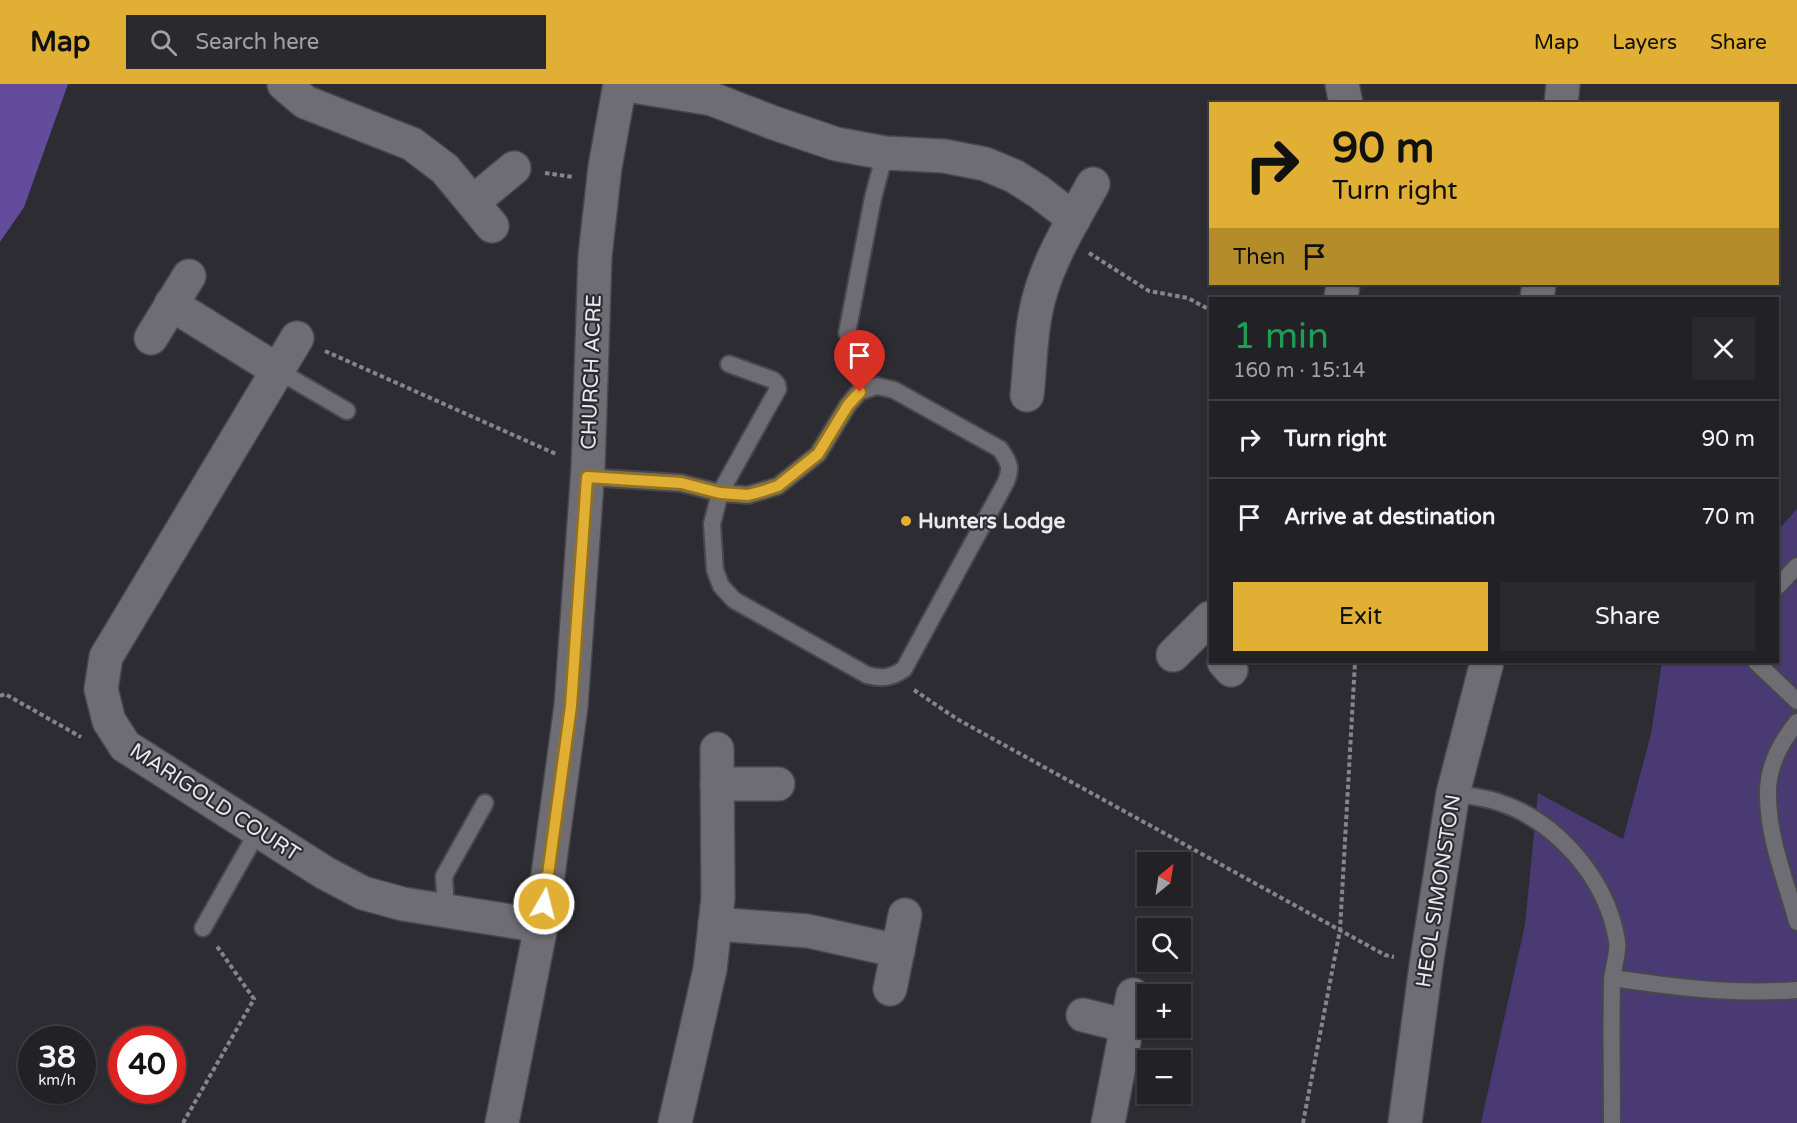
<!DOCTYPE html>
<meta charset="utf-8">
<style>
:root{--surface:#222126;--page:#2a292e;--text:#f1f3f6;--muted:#a2a3a7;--line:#3f3e43;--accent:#e1af34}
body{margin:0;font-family:"Varela Round",sans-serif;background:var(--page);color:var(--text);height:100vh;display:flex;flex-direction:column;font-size:22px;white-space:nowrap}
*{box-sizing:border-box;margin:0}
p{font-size:20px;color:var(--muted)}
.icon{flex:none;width:33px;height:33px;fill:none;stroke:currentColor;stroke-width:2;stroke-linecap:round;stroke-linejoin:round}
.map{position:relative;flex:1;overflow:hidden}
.panel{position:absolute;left:1209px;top:213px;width:570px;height:366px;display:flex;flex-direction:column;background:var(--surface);border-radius:0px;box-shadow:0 2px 4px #0004,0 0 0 2px var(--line)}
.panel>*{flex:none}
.top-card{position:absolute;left:1209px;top:18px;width:570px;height:183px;border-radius:0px;box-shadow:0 2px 4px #0004,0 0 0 2px var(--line);background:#e1af34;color:#111;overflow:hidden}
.needle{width:39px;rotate:30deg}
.controls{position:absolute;left:1137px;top:768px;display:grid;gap:12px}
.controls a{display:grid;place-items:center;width:54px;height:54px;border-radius:0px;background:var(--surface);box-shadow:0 2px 4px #0004,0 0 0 2px var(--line);font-size:30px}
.speed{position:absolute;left:18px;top:942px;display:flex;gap:12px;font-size:30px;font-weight:700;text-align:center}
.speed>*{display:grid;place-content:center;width:78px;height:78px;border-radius:50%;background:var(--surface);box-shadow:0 2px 4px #0004,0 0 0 2px var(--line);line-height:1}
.speed small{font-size:15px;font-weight:400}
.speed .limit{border:9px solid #d22;background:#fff;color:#111}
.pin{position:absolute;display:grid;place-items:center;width:51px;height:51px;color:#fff;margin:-62px -26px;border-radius:50% 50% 50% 0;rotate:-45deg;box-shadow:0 0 6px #0007}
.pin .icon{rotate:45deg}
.me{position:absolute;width:66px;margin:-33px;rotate:8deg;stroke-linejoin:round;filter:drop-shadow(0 0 4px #0008)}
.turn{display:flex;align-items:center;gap:21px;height:126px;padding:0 24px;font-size:27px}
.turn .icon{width:78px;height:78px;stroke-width:2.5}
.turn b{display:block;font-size:42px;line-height:51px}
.then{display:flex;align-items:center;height:57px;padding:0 24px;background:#0003;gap:12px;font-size:22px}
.round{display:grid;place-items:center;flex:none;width:63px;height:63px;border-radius:0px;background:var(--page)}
.overview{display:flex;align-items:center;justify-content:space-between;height:102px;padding:0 24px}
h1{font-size:36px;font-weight:600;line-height:45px;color:#1e9e55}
.action{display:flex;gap:12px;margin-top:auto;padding:12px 24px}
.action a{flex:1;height:69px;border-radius:0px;background:var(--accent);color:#111;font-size:24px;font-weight:600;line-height:69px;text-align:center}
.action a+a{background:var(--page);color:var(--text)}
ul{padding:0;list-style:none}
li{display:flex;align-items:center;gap:18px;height:78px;padding:0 24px;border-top:2px solid var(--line)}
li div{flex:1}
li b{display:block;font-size:22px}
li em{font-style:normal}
header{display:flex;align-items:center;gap:36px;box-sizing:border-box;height:84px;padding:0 30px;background:var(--accent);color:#111}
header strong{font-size:28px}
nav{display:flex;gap:33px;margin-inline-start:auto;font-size:21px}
.search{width:420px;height:54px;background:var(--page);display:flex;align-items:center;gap:15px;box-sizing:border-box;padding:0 21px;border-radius:0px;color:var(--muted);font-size:22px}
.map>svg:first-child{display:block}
.green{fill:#4a3a73}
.forest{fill:#644c9c}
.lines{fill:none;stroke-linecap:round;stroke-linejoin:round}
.service-casing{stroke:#48474d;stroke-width:20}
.minor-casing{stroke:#48474d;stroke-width:36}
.tertiary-casing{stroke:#48474d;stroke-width:36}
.path{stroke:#86858b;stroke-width:4;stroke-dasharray:4.5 3;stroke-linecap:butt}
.service{stroke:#6e6d74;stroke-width:16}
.minor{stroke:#6e6d74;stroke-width:33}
.tertiary{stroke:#6e6d74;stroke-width:33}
.route-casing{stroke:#927222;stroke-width:15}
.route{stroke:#e1af34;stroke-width:10}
.poi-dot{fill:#e1af34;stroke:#2d2c32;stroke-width:2}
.labels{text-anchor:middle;stroke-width:4.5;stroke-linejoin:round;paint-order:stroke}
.street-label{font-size:21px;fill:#eae9ed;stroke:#2d2c32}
.poi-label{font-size:21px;font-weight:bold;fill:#eae9ed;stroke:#2d2c32;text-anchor:start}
</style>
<header>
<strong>Map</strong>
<div class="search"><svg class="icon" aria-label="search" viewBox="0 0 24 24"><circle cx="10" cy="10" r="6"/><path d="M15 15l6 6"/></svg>Search here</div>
<nav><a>Map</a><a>Layers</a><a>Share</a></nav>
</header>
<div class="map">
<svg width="1797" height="1039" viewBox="0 0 1797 1039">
<rect width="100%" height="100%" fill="#2d2c32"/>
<path class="green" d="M 1797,425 L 1797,1039 L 1481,1039 L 1525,841 L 1538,709 L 1623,755 L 1651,650 L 1662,578 L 1778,578 L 1778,446 Z"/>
<path class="forest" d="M 0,0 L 68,0 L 24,123 L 0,158 Z"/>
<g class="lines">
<g class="service-casing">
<g id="service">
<path d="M 847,249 L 873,114 L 885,69"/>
<path d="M 277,286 L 347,327"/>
<path d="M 587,393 L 681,399 L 720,409 L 712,440 L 715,486 L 721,502 L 734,516 L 867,591 C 882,595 891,594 904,585 L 1006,398 C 1012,383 1009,378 1000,365 L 894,306 L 877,302 L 859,308 L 848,321 L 818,370 L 778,402 L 748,411 L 720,409 L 778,305 L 777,300 L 773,296 L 729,280"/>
<path d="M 1778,502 L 1797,482"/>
<path d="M 1756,578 L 1797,617"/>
<path d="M 1797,638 C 1781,658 1767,684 1768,711 C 1768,754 1786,797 1797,838"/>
<path d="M 1453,709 C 1468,712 1484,713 1498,718 C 1557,737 1607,795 1617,857 C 1619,870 1612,885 1612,898 C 1611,945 1612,992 1612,1039"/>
<path d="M 446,827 L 444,792 L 485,719"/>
<path d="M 203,844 L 258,747"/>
<path d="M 1612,894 C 1673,903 1735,911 1797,906"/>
</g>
</g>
<g class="minor-casing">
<g id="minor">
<path d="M 284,0 L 305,18 L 412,60 L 445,85 L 492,142"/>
<path d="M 620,0 L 712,15 L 774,39 L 836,60 L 885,69 L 944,72 L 985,80 L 1014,92 L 1039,108 L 1074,135"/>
<path d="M 1342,0 L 1346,20"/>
<path d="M 473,118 L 514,84"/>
<path d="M 1341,214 L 1343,200"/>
<path d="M 171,220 L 277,286"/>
<path d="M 151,254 L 189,192"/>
<path d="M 297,254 L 106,573 L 101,605 L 109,637 L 125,662 L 325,789 L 363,809 L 403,820 L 541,842"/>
<path d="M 1027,311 C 1030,285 1030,258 1035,232 C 1043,184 1070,142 1093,100"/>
<path d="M 1173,571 L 1210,534"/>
<path d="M 1224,578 L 1231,586"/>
<path d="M 717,700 L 778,700"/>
<path d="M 715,840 L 808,847 L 898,867"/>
<path d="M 890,905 L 905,831"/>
<path d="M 1083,931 L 1127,942"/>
<path d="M 675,1039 L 710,885 L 718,814 L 717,665"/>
<path d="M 1108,1039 L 1133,911"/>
</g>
</g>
<g class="tertiary-casing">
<g id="tertiary">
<path d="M 1561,20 L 1563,0"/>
<path d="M 1537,214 L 1539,200"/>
<path d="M 502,1039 L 541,842 L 571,622 L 588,384 L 595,172 L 605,83 L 620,0"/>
<path d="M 1405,1039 L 1426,882 L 1453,709 L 1487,578"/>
</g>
</g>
<g class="path">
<path d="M 545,89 L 573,93"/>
<path d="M 1089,169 L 1149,207 L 1188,214 L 1210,226"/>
<path d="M 325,267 L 556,370"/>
<path d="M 914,606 L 957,635 L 1385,871 L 1394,873"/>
<path d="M 0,612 L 5,610 L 81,653"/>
<path d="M 183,1039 L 254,915 L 216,861"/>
<path d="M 1303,1039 L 1340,846 L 1355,578"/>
</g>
<use href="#service" class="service"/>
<use href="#minor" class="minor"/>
<use href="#tertiary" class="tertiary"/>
</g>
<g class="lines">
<g class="route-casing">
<path id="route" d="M 544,820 L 571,622 L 587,393 L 681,399 L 720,409 L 748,411 L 763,407 L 778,402 L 818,370 L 848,321 L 860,308"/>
</g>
<use href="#route" class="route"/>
</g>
<circle class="poi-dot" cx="906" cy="437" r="6"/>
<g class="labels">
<g class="street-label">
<text transform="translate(591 288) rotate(-88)" y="7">CHURCH ACRE</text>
<text transform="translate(215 718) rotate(33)" y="7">MARIGOLD COURT</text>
<text transform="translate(1438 807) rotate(-81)" y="7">HEOL SIMONSTON</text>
</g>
<g class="poi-label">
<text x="918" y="444">Hunters Lodge</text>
</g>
</g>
</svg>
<div class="controls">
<a><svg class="needle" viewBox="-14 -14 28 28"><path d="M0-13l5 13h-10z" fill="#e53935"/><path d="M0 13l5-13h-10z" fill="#a2a3a7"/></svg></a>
<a><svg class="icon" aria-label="search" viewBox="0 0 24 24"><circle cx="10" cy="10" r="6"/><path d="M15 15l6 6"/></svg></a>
<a>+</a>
<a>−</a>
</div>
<div class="speed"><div>38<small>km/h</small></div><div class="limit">40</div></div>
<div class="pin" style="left:860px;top:308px;background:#d93025"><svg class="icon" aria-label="arrive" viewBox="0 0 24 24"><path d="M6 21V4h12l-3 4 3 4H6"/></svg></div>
<svg class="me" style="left:544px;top:820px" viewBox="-20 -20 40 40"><circle r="17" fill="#e1af34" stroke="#fff" stroke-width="3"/><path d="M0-11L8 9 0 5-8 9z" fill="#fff"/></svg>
<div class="top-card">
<div class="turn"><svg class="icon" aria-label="right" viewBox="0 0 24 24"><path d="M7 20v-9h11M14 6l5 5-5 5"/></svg><div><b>90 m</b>Turn right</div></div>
<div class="then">Then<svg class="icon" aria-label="arrive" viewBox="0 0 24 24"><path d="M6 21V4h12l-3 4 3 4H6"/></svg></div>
</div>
<section class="panel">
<div class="overview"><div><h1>1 min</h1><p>160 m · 15:14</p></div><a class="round"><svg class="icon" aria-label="close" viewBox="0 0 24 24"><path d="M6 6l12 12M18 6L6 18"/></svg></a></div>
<ul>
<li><svg class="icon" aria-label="right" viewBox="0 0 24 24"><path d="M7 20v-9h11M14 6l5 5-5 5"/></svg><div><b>Turn right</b></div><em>90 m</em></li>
<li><svg class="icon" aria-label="arrive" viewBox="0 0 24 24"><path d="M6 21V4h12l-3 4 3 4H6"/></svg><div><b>Arrive at destination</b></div><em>70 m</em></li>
</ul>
<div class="action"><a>Exit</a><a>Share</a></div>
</section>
</div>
